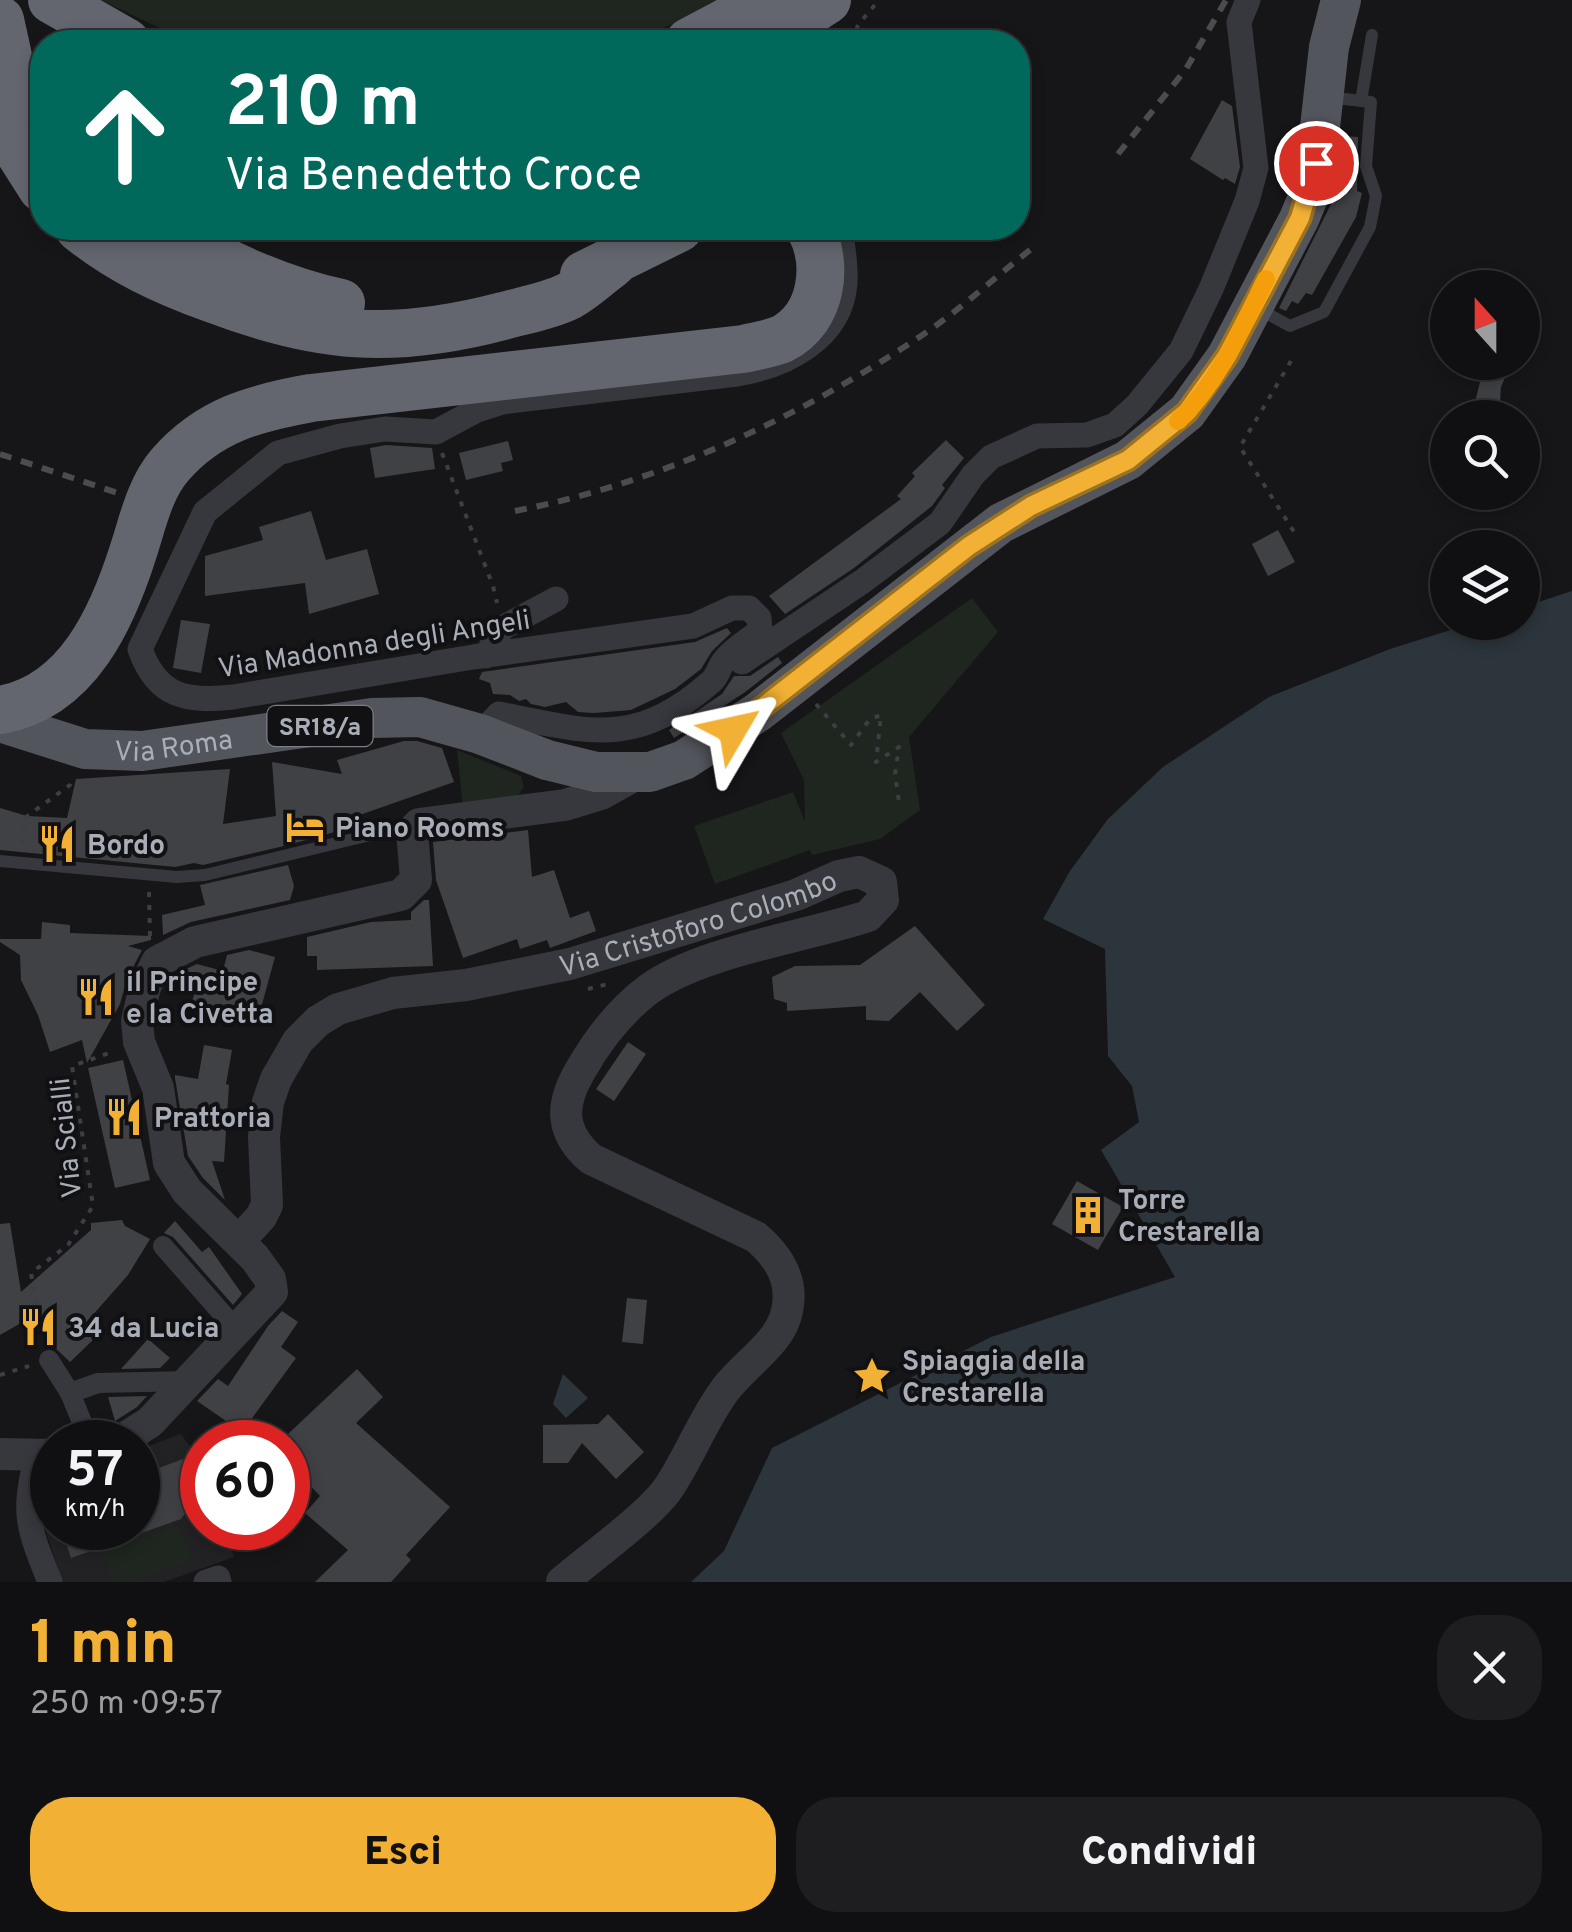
<!DOCTYPE html>
<html lang="it">
<meta charset="utf-8">
<style>
:root{--surface:#101012;--page:#1e1e20;--text:#f1f3f6;--muted:#9c9d9f;--line:#303032;--accent:#f2b134}
body{margin:0;font-family:Overpass,sans-serif;background:var(--page);color:var(--text);height:100vh;display:flex;flex-direction:column;font-size:38px;white-space:nowrap}
*{box-sizing:border-box;margin:0}
p{font-size:32px;color:var(--muted)}
.icon{flex:none;width:55px;height:55px;fill:none;stroke:currentColor;stroke-width:2;stroke-linecap:round;stroke-linejoin:round}
.map{position:relative;height:1582px;overflow:hidden}
.panel{display:flex;flex-direction:column;background:var(--surface);flex:1}
.panel>*{flex:none}
.banner{position:absolute;left:30px;top:30px;width:1000px;height:210px;border-radius:40px;box-shadow:0 5px 15px #0003,0 0 0 2px var(--line);background:#00695c;color:#fff;overflow:hidden}
.needle{width:65px;rotate:339deg}
.fabs{position:absolute;left:1430px;top:270px;display:grid;gap:20px}
.fabs a{display:grid;place-items:center;width:110px;height:110px;border-radius:50%;background:var(--surface);box-shadow:0 5px 15px #0003,0 0 0 2px var(--line);font-size:50px}
.speed{position:absolute;left:30px;top:1420px;display:flex;gap:20px;font-size:50px;font-weight:700;text-align:center}
.speed>*{display:grid;place-content:center;width:130px;height:130px;border-radius:50%;background:var(--surface);box-shadow:0 5px 15px #0003,0 0 0 2px var(--line);line-height:1}
.speed small{font-size:25px;font-weight:400}
.speed .limit{border:15px solid #d22;background:#fff;color:#111}
.pin{position:absolute;display:grid;place-items:center;width:85px;height:85px;color:#fff;margin:-42px;border:5px solid #fff;border-radius:50%;box-shadow:0 2px 10px #0007}
.me{position:absolute;width:110px;margin:-55px;rotate:54deg;stroke-linejoin:round;filter:drop-shadow(0 0 8px #0008)}
.turn{display:flex;align-items:center;gap:35px;height:210px;padding:0 30px;font-size:45px}
.turn .icon{width:130px;height:130px;stroke-width:2.5}
.turn b{display:block;font-size:70px;line-height:85px}
.round{display:grid;place-items:center;flex:none;width:105px;height:105px;border-radius:40px;background:var(--page)}
.head{display:flex;align-items:center;justify-content:space-between;height:170px;padding:0 30px}
h1{font-size:60px;font-weight:800;line-height:75px;color:var(--accent)}
.primary-button{display:flex;gap:20px;margin-top:auto;padding:20px 30px}
.primary-button a{flex:1;height:115px;border-radius:40px;background:var(--accent);color:#111;font-size:40px;font-weight:800;line-height:115px;text-align:center}
.primary-button a+a{background:var(--page);color:var(--text)}
.map>svg:first-child{display:block}
.built{fill:#222225}
.green{fill:#1e261f}
.water{fill:#2c353c}
.building{fill:#404145}
.lines{fill:none;stroke-linecap:round;stroke-linejoin:round}
.path{stroke:#3d3f44;stroke-width:4;stroke-dasharray:5 8;stroke-linecap:butt}
.service{stroke:#37383d;stroke-width:12}
.pedestrian{stroke:#37383d;stroke-width:20}
.minor{stroke:#37383d;stroke-width:25}
.tertiary{stroke:#37383d;stroke-width:32}
.primary{stroke:#53555c;stroke-width:40}
.motorway{stroke:#63666e;stroke-width:48}
.rail{stroke:#4a4c52;stroke-width:6;stroke-dasharray:12 10;stroke-linecap:butt}
.route-casing{stroke:#9d7322;stroke-width:25}
.route{stroke:#f2b134;stroke-width:18}
.slow{stroke:#f59e0b;stroke-width:18}
.labels{text-anchor:middle;stroke-width:8;stroke-linejoin:round;paint-order:stroke}
.shield{fill:#111113;stroke:#7b7e86;stroke-width:2.5}
.shield-label{font-size:25px;font-weight:bold;fill:#a8adb8}
.street-label{font-size:28px;fill:#a8adb8;stroke:#111113}
.poi-label{font-size:28px;font-weight:bold;fill:#a8adb8;stroke:#111113;text-anchor:start}
</style>
<div class="map">
<svg width="1572" height="1582" viewBox="0 0 1572 1582">
<rect width="100%" height="100%" fill="#161618"/>
<path class="built" d="M 181,1434 L 202,1463 L 202,1528 L 225,1528 L 234,1557 L 164,1582 L 62,1582 L 33,1490 L 52,1483 L 52,1528 L 138,1528 L 138,1450 Z"/>
<g class="green">
<path d="M 101,0 L 727,0 L 720,8 L 622,42 L 189,42 Z"/>
<path d="M 972,598 L 998,632 L 909,737 L 920,810 L 880,839 L 812,855 L 810,850 L 715,884 L 694,826 L 793,792 L 805,822 L 804,780 L 781,733 Z"/>
<path d="M 457,750 L 521,776 L 524,787 L 517,797 L 463,808 Z"/>
<path d="M 178,1525 L 192,1561 L 132,1582 L 112,1582 L 102,1551 Z"/>
</g>
<g class="water">
<path d="M 1572,591 L 1572,1582 L 691,1582 L 724,1551 L 772,1448 L 991,1337 L 1175,1277 L 1101,1150 L 1139,1122 L 1132,1086 L 1108,1056 L 1105,949 L 1043,919 L 1070,871 L 1108,819 L 1163,767 L 1269,697 L 1390,649 L 1473,623 L 1522,622 L 1523,607 Z"/>
<path d="M 563,1374 L 588,1398 L 566,1418 L 553,1404 Z"/>
</g>
<g class="building">
<path d="M 1222,100 L 1232,106 L 1240,167 L 1235,184 L 1225,178 L 1223,180 L 1190,159 Z"/>
<path d="M 1343,136 L 1358,137 L 1357,191 L 1362,193 L 1356,217 L 1312,295 L 1306,293 L 1298,304 L 1292,301 L 1286,311 L 1279,308 L 1331,204 Z"/>
<path d="M 1485,362 L 1506,362 L 1505,366 L 1510,366 L 1501,387 L 1499,418 L 1471,418 Z"/>
<path d="M 946,440 L 964,458 L 942,485 L 945,488 L 932,506 L 854,568 L 785,614 L 769,596 L 901,499 L 897,496 L 915,476 L 912,473 Z"/>
<path d="M 508,441 L 513,460 L 501,463 L 503,471 L 466,480 L 459,453 Z"/>
<path d="M 386,445 L 432,448 L 435,469 L 375,478 L 370,448 Z"/>
<path d="M 311,511 L 326,560 L 367,549 L 379,594 L 309,614 L 305,583 L 205,596 L 205,556 L 263,540 L 259,527 Z"/>
<path d="M 1278,530 L 1295,562 L 1268,576 L 1252,544 Z"/>
<path d="M 181,620 L 210,624 L 201,673 L 173,668 Z"/>
<path d="M 727,628 L 731,633 L 712,651 L 701,669 L 675,689 L 631,710 L 594,713 L 578,712 L 566,702 L 545,707 L 531,704 L 526,699 L 519,701 L 510,695 L 493,694 L 490,683 L 479,679 L 482,672 L 695,642 Z"/>
<path d="M 778,657 L 782,663 L 744,693 L 674,738 L 669,730 L 722,694 L 734,676 L 750,676 Z"/>
<path d="M 404,741 L 417,741 L 442,748 L 454,782 L 351,818 L 353,827 L 284,846 L 203,865 L 194,863 L 175,867 L 0,850 L 0,808 L 27,816 L 67,818 L 76,779 L 230,769 L 223,824 L 276,816 L 272,762 L 342,774 L 337,760 Z"/>
<path d="M 528,830 L 532,877 L 554,870 L 570,918 L 589,911 L 596,931 L 550,948 L 547,940 L 520,949 L 517,939 L 463,958 L 436,880 L 433,842 Z"/>
<path d="M 288,865 L 294,886 L 290,900 L 191,922 L 163,935 L 162,915 L 205,905 L 200,885 Z"/>
<path d="M 424,900 L 429,900 L 433,966 L 317,970 L 317,956 L 307,956 L 307,937 L 371,922 L 411,920 L 411,912 Z"/>
<path d="M 42,922 L 70,925 L 70,933 L 151,936 L 151,940 L 128,946 L 142,950 L 127,979 L 120,1004 L 87,1063 L 82,1040 L 50,1052 L 38,1015 L 21,980 L 20,955 L 0,942 L 0,939 L 41,939 Z"/>
<path d="M 915,926 L 985,1005 L 957,1031 L 920,992 L 889,1021 L 866,1020 L 866,1006 L 787,1011 L 787,1003 L 774,999 L 772,977 L 795,966 L 860,965 Z"/>
<path d="M 249,950 L 275,957 L 261,1008 L 249,1005 L 244,1022 L 190,1008 L 194,995 L 178,992 L 184,970 L 197,964 L 223,971 L 227,955 Z"/>
<path d="M 628,1042 L 646,1054 L 614,1101 L 596,1089 Z"/>
<path d="M 204,1045 L 232,1050 L 226,1084 L 229,1085 L 224,1162 L 212,1161 L 225,1200 L 203,1178 L 188,1156 L 175,1078 L 175,1075 L 198,1079 Z"/>
<path d="M 123,1060 L 150,1180 L 115,1188 L 88,1068 Z"/>
<path d="M 1077,1181 L 1123,1207 L 1098,1250 L 1052,1224 Z"/>
<path d="M 122,1220 L 125,1226 L 150,1239 L 128,1275 L 83,1326 L 95,1338 L 70,1362 L 51,1344 L 40,1312 L 0,1335 L 0,1224 L 10,1223 L 21,1292 L 91,1230 L 91,1223 Z"/>
<path d="M 175,1221 L 202,1252 L 209,1247 L 242,1294 L 233,1305 L 173,1237 L 164,1233 Z"/>
<path d="M 627,1298 L 647,1300 L 643,1344 L 622,1342 Z"/>
<path d="M 282,1311 L 298,1322 L 281,1347 L 296,1358 L 242,1432 L 197,1401 L 218,1379 L 228,1386 L 268,1326 Z"/>
<path d="M 148,1339 L 170,1358 L 160,1368 L 121,1369 Z"/>
<path d="M 357,1369 L 383,1397 L 356,1423 L 450,1507 L 406,1555 L 411,1560 L 391,1582 L 315,1582 L 348,1550 L 305,1513 L 320,1496 L 288,1462 L 288,1434 Z"/>
<path d="M 147,1396 L 137,1407 L 115,1421 L 108,1397 Z"/>
<path d="M 608,1414 L 644,1452 L 616,1479 L 582,1443 L 568,1463 L 543,1463 L 543,1425 L 598,1424 Z"/>
<path d="M 186,1458 L 199,1494 L 181,1519 L 71,1558 L 61,1528 L 138,1528 L 138,1493 L 153,1487 L 148,1472 Z"/>
</g>
<g class="lines">
<g class="path">
<path d="M 852,42 L 858,25 L 879,0"/>
<path d="M 1291,361 L 1240,447 L 1296,535"/>
<path d="M 442,453 L 493,586 L 497,603"/>
<path d="M 816,704 L 851,745 L 870,719 L 881,715 L 876,762 L 899,747 L 895,774 L 899,802"/>
<path d="M 22,844 L 26,817 L 70,785 L 74,778"/>
<path d="M 149,892 L 150,936"/>
<path d="M 588,989 L 612,983"/>
<path d="M 48,1341 L 40,1328 L 31,1273 L 68,1245 L 93,1206 L 72,1066 L 115,1051"/>
<path d="M 0,1375 L 29,1366"/>
</g>
<g class="service">
<path d="M 1361,101 L 1372,35"/>
<path d="M 1259,309 L 1290,326 L 1324,312 L 1370,227 L 1376,196 L 1366,166 L 1371,102 L 1327,97"/>
<path d="M 0,861 L 177,877 L 205,875 L 411,825"/>
</g>
<g class="pedestrian">
<path d="M 163,1246 L 235,1328"/>
<path d="M 49,1360 L 70,1393 L 82,1422"/>
<path d="M 70,1393 L 98,1383 L 190,1381"/>
</g>
<g class="minor">
<path d="M 486,656 L 502,628 L 556,599"/>
<path d="M 742,662 L 863,581 L 940,523 L 973,475 L 991,457 L 1037,436 L 1087,435 L 1115,425 L 1137,405 L 1181,351 L 1211,289 L 1247,201 L 1256,168 L 1239,22 L 1248,0"/>
<path d="M 480,734 L 499,714 C 590,732 635,749 712,681 C 718,675 719,667 724,661 C 733,649 749,640 760,631 L 759,618 L 749,608 L 732,608 L 693,626 L 473,657 L 233,697 C 186,702 157,697 140,649 L 205,512 L 278,453 L 340,436 L 385,429 L 436,432 L 477,410 L 502,402 L 737,374 C 785,366 841,339 845,283 C 846,265 843,246 840,228"/>
<path d="M 37,1456 C 22,1514 28,1527 50,1582"/>
<path d="M 206,1582 L 218,1578 L 219,1582"/>
</g>
<g class="tertiary">
<path id="s1" d="M 239,1241 L 261,1217 L 267,1205 L 264,1137 L 268,1102 L 276,1079 L 298,1041 L 318,1021 L 338,1009 L 393,993 L 466,985 L 570,964 L 796,895 L 839,876 L 859,872 L 881,882 L 883,900 L 868,916 C 805,937 702,951 649,989 C 621,1010 597,1041 580,1071 C 560,1105 560,1132 591,1159 L 756,1237 C 778,1256 794,1279 787,1311 C 781,1343 743,1365 725,1390 C 702,1421 689,1458 667,1490 C 647,1517 590,1558 562,1582"/>
<path d="M 119,1442 L 150,1422 L 272,1292 L 270,1279 L 255,1258 L 187,1191 L 169,1163 L 158,1088 L 139,1042 L 137,1021 L 145,987 L 157,962 L 195,942 L 401,895 L 416,880 L 412,831 L 419,824 L 565,805 L 601,794 L 637,774"/>
<path d="M 0,1454 L 52,1455"/>
</g>
<path class="primary" id="s2" d="M 0,722 L 85,749 L 142,751 L 372,718 L 420,717 L 480,734 L 547,760 L 596,772 L 650,772 L 684,760 L 758,712 L 1001,523 L 1128,460 L 1187,412 L 1227,356 L 1299,219 L 1309,195 L 1316,163 L 1329,47 L 1341,0"/>
<g class="motorway">
<path d="M 52,0 L 126,42"/>
<path d="M 0,20 L 16,93 L 42,139"/>
<path d="M 689,42 L 768,0"/>
<path d="M 762,42 L 827,0"/>
<path d="M 0,122 L 42,188"/>
<path d="M 79,228 C 120,261 163,281 213,299 C 319,339 393,345 503,316 C 525,310 549,306 569,296 C 584,288 598,274 612,264"/>
<path d="M 155,228 C 216,258 274,289 341,303"/>
<path d="M 584,275 L 679,228"/>
<path d="M 0,710 C 78,697 113,616 134,549 C 143,521 150,488 170,465 C 209,420 255,408 311,398 L 743,349 C 755,346 770,344 782,339 C 823,318 829,264 810,228"/>
</g>
<g class="rail">
<path d="M 1118,154 L 1186,69 L 1226,0"/>
<path d="M 0,454 L 124,495"/>
<path d="M 515,511 C 664,482 802,416 927,332 C 964,306 999,274 1035,246"/>
</g>
</g>
<g class="lines">
<g class="route-casing">
<path id="route" d="M 733,730 L 969,546 L 1031,506 L 1128,460 L 1187,412 L 1227,356 L 1300,218 L 1316,163"/>
</g>
<use href="#route" class="route"/>
<path class="slow" d="M 1178,421 C 1218,383 1242,328 1266,279"/>
</g>
<defs>
<g id="hotel-bare" transform="scale(3)"><path d="M-6-4.5h1.5V1H6V5H4.5V3h-9V5H-6ZM-4 0a1.8 1.8 0 1 1 3.6 0ZM.5 0V-2.5h3Q6-2.5 6 0Z" fill="#f2b134" stroke="#111113" stroke-width="2.5" paint-order="stroke"/></g>
<g id="restaurant-bare" transform="scale(3)"><path d="M-5-6h1v4h1v-4h1v4h1v-4h1v5L-1.5 .5V6h-2V.5L-5-1ZM5-6V6H3V1.5H1.5Q1.5-4 5-6Z" fill="#f2b134" stroke="#111113" stroke-width="2.5" paint-order="stroke"/></g>
<g id="building-bare" transform="scale(3)"><path d="M-4-6H4V6H1V3H-1V6H-4ZM-2.5-4.3h1.7v1.8h-1.7ZM.8-4.3h1.7v1.8H.8ZM-2.5-1h1.7V.8h-1.7ZM.8-1h1.7V.8H.8Z" fill="#f2b134" stroke="#111113" stroke-width="2.5" paint-order="stroke"/></g>
<g id="sight-bare" transform="scale(3)"><path d="M0-6L1.8-2.2L6-1.7L2.9 1.2L3.7 5.4L0 3.3L-3.7 5.4L-2.9 1.2L-6-1.7L-1.8-2.2Z" fill="#f2b134" stroke="#111113" stroke-width="2.5" paint-order="stroke"/></g>
</defs>
<g fill-rule="evenodd">
<use href="#hotel-bare" x="305" y="827"/>
<use href="#restaurant-bare" x="57" y="844"/>
<use href="#restaurant-bare" x="96" y="997"/>
<use href="#restaurant-bare" x="124" y="1117"/>
<use href="#building-bare" x="1088" y="1215"/>
<use href="#restaurant-bare" x="38" y="1327"/>
<use href="#sight-bare" x="872" y="1376"/>
</g>
<g class="labels">
<rect class="shield" x="267.5" y="706" width="105" height="40" rx="8"/>
<g class="shield-label">
<text x="320" y="735">SR18/a</text>
</g>
<g class="street-label">
<text transform="translate(374 643) rotate(-9)" y="10">Via Madonna degli Angeli</text>
<text dy="10" stroke="none"><textPath href="#s2" startOffset="178">Via Roma</textPath></text>
<text dy="10" stroke="none"><textPath href="#s1" startOffset="640">Via Cristoforo Colombo</textPath></text>
<text transform="translate(65 1138) rotate(-96)" y="10">Via Scialli</text>
</g>
<g class="poi-label">
<text x="335" y="837">Piano Rooms</text>
<text x="87" y="854">Bordo</text>
<text x="126" y="991">il Principe<tspan x="126" dy="32">e la Civetta</tspan></text>
<text x="154" y="1127">Prattoria</text>
<text x="1118" y="1209">Torre<tspan x="1118" dy="32">Crestarella</tspan></text>
<text x="68" y="1337">34 da Lucia</text>
<text x="902" y="1370">Spiaggia della<tspan x="902" dy="32">Crestarella</tspan></text>
</g>
</g>
</svg>
<div class="fabs">
<a><svg class="needle" viewBox="-14 -14 28 28"><path d="M0-13l5 13h-10z" fill="#e53935"/><path d="M0 13l5-13h-10z" fill="#9c9d9f"/></svg></a>
<a><svg class="icon" aria-label="search" viewBox="0 0 24 24"><circle cx="10" cy="10" r="6"/><path d="M15 15l6 6"/></svg></a>
<a><svg class="icon" aria-label="layers" viewBox="0 0 24 24"><path d="M12 4l9 5-9 5-9-5zM3 14l9 5 9-5"/></svg></a>
</div>
<div class="speed"><div>57<small>km/h</small></div><div class="limit">60</div></div>
<div class="pin" style="left:1316px;top:163px;background:#d93025"><svg class="icon" aria-label="arrive" viewBox="0 0 24 24"><path d="M6 21V4h12l-3 4 3 4H6"/></svg></div>
<svg class="me" style="left:733px;top:730px" viewBox="-20 -20 40 40"><path d="M0-17L14 15 0 8-14 15z" fill="#f2b134" stroke="#fff" stroke-width="4"/></svg>
<div class="banner">
<div class="turn"><svg class="icon" aria-label="ahead" viewBox="0 0 24 24"><path d="M12 20V5M6 11l6-6 6 6"/></svg><div><b>210 m</b>Via Benedetto Croce</div></div>
</div>
</div>
<section class="panel">
<div class="head"><div><h1>1 min</h1><p>250 m · 09:57</p></div><a class="round"><svg class="icon" aria-label="close" viewBox="0 0 24 24"><path d="M6 6l12 12M18 6L6 18"/></svg></a></div>
<div class="primary-button"><a>Esci</a><a>Condividi</a></div>
</section>
